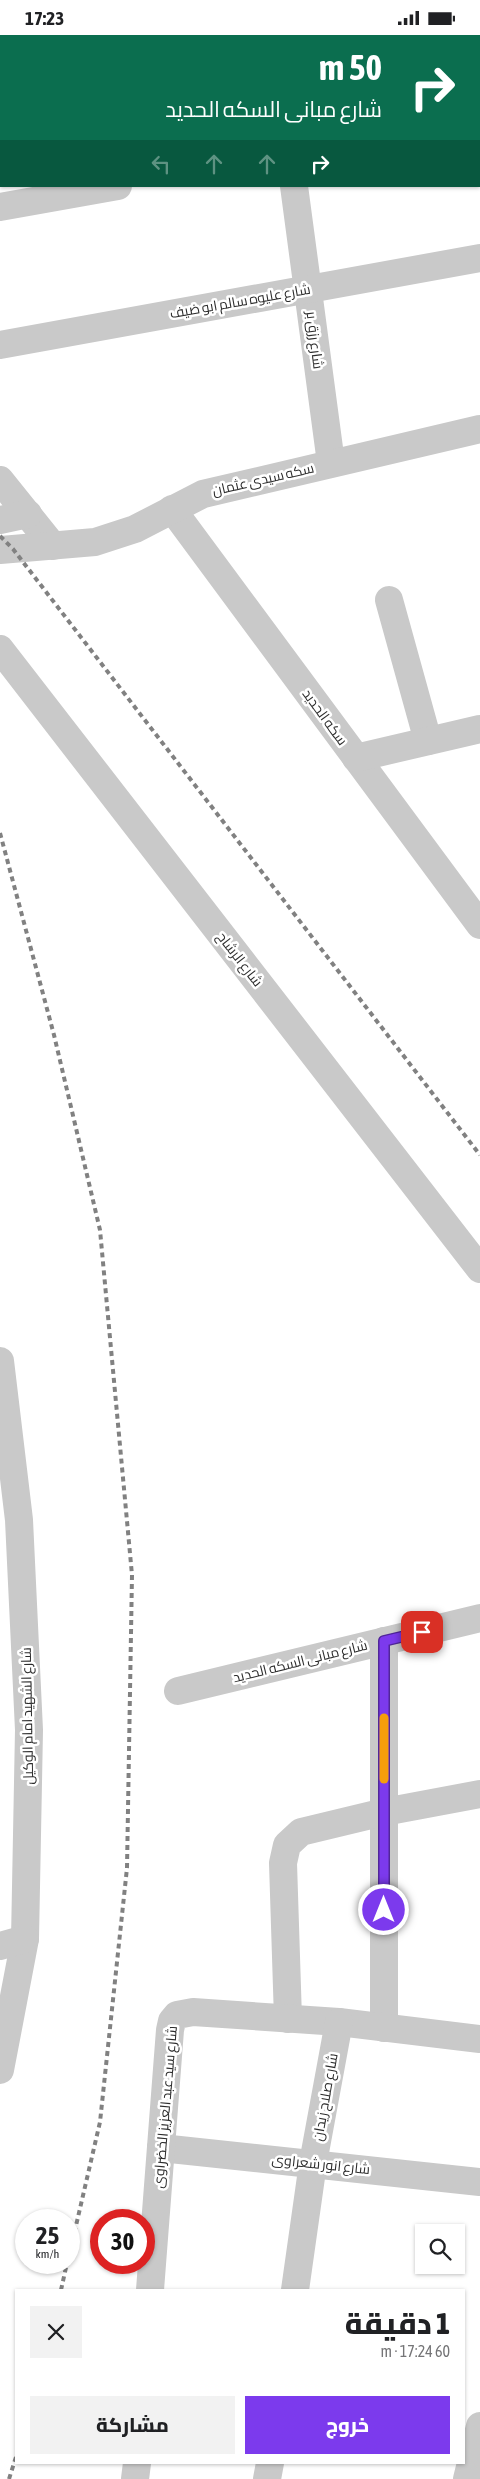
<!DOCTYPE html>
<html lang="ar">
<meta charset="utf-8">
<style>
:root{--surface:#fff;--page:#f2f2f2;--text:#202124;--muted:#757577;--accent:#7c3aed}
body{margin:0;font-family:"Asap Condensed",Cairo,sans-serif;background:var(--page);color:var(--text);direction:rtl;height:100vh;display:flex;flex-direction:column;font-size:19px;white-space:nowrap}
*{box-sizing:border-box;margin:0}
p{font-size:16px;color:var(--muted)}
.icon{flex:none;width:28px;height:28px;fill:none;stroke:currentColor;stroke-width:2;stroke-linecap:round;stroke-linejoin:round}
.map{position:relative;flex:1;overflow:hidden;direction:ltr}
.sheet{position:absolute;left:15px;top:2254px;width:450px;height:175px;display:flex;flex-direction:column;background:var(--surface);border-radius:0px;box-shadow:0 1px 4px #0004;direction:rtl}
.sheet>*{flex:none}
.banner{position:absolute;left:0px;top:0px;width:480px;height:152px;box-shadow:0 1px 4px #0004;direction:rtl;background:#0b6e4f;color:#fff;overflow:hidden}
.fabs{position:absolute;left:415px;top:2189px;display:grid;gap:10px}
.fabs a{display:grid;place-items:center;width:50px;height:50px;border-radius:0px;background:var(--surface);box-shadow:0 1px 4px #0004;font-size:25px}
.speed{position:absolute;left:15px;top:2174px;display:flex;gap:10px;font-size:25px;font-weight:700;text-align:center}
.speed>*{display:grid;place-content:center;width:65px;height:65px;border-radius:50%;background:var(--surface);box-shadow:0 1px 4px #0004;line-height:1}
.speed small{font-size:12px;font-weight:400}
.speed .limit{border:8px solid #d22;background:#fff;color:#111}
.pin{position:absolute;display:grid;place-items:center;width:42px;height:42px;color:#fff;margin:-21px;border-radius:10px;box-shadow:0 2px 8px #0006}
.me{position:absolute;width:55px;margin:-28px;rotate:0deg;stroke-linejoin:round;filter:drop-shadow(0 0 4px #0008)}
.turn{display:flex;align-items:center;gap:18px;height:105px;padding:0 15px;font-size:22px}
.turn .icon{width:65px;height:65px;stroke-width:2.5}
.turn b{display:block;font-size:35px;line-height:42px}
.lanes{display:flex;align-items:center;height:48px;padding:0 15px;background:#0003;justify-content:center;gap:25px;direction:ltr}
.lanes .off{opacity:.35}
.round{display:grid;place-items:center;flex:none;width:52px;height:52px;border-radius:0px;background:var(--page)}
.head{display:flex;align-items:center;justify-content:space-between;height:85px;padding:0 15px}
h1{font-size:30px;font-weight:800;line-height:38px}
.cta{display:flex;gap:10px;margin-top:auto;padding:10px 15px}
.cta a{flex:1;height:58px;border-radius:0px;background:var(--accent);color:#fff;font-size:20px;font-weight:800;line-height:58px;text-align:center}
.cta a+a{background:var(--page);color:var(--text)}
.status{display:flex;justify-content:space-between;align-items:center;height:35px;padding:0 25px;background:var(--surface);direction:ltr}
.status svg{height:14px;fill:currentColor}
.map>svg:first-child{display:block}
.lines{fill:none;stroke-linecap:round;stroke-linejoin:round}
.street{stroke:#c9c9c9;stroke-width:28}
.rail{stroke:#818181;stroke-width:4;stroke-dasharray:5 4;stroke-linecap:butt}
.route-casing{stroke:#51269a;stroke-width:12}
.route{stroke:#7c3aed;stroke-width:9}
.slow{stroke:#f59e0b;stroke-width:9}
.labels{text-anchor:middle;stroke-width:5;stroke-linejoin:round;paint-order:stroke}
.street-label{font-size:14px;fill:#2c2c2c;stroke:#fff}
</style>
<div class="status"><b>17:23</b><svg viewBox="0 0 49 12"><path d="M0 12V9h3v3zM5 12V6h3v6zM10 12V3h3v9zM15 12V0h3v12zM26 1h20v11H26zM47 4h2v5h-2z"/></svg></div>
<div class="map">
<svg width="480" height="2444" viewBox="0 0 480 2444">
<rect width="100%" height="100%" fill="#fff"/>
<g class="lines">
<g class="street">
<path d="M 26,0 L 26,1"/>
<path d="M 284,0 L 284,1"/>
<path d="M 247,1 L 254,0"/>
<path d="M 479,91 L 480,91"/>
<path d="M 294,151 L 331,428"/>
<path d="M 0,172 L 118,151"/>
<path d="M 0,310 L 480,223"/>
<path d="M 0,445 L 53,511"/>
<path d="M 172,474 L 480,890"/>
<path d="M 0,485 L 28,479"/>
<path d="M 0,515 L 95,507 L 135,494 L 203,459 L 480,394"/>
<path d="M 389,565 L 428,706"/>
<path d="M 0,614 L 480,1234"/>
<path d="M 356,723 L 480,694"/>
<path d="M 0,1326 L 19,1485 L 29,1695 L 25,1904 L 0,2035"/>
<path d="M 384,1606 L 384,1993"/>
<path d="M 178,1656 L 480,1583"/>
<path d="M 0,1911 L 25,1904"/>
<path d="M 288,1984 L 283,1828 L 287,1810 L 301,1797 L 384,1777 L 480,1759"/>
<path d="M 161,2113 L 480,2147"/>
<path d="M 150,2255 L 170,1995 L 172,1986 L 177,1980 L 193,1977 L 339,1987 L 480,2004"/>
<path d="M 295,2255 L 313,2128 L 339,1987"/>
<path d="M 135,2444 L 137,2428"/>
<path d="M 267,2444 L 270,2428"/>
<path d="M 467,2444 L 480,2391"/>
</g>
<g class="rail">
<path d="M 0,501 L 13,514 L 480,1120"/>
<path d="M 0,798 L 54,1000 L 100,1195 L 132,1540 L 127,1833 L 100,2087 L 69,2221"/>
<path d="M 61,2255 L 67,2228"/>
<path d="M 9,2444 L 16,2422"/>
</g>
</g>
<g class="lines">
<g class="route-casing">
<path id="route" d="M 384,1875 L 384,1606 L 422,1597"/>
</g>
<use href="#route" class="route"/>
<path class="slow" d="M 384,1744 L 384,1683"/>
</g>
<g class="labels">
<g class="street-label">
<text transform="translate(240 266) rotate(-10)" y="5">شارع عليوه سالم ابو ضيف</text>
<text transform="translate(315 305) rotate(83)" y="5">شارع رزق بر</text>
<text transform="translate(263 444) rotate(-13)" y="5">سكه سيدى عثمان</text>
<text transform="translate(325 682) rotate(54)" y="5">سكه الحديد</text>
<text transform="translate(240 924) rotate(52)" y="5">شارع الرشاح</text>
<text transform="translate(300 1626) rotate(-14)" y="5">شارع مبانى السكه الحديد</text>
<text transform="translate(27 1681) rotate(-91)" y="5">شارع الشهيد امام الوكيل</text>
<text transform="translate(325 2062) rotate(-80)" y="5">شارع صلاح زيدان</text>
<text transform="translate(165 2072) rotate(-85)" y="5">شارع سيد عبد العزيز الخضراوى</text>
<text transform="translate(321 2129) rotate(6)" y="5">شارع انور شعراوى</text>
</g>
</g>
</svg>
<div class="fabs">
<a><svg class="icon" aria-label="search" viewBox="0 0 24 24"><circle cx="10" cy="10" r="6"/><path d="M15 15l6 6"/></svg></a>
</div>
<div class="speed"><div>25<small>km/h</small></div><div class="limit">30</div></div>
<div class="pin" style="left:422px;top:1597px;background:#d93025"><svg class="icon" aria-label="arrive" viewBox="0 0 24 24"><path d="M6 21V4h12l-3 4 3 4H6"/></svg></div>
<svg class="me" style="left:384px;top:1875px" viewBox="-20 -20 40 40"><circle r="17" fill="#7c3aed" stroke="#fff" stroke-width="3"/><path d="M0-11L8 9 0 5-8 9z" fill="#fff"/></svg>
<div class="banner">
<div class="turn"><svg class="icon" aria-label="right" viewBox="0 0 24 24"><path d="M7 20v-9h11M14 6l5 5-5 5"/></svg><div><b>50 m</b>شارع مبانى السكه الحديد</div></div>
<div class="lanes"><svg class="icon off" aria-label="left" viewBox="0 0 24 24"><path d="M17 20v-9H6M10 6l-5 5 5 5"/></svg><svg class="icon off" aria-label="ahead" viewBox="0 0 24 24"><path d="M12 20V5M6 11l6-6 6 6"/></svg><svg class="icon off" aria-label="ahead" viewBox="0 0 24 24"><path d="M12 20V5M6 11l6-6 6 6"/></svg><svg class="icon" aria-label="right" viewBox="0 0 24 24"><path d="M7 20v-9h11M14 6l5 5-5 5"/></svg></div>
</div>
<section class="sheet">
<div class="head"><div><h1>1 دقيقة</h1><p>60 m · 17:24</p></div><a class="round"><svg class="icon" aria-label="close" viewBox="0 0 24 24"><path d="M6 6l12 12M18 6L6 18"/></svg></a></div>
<div class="cta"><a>خروج</a><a>مشاركة</a></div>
</section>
</div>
